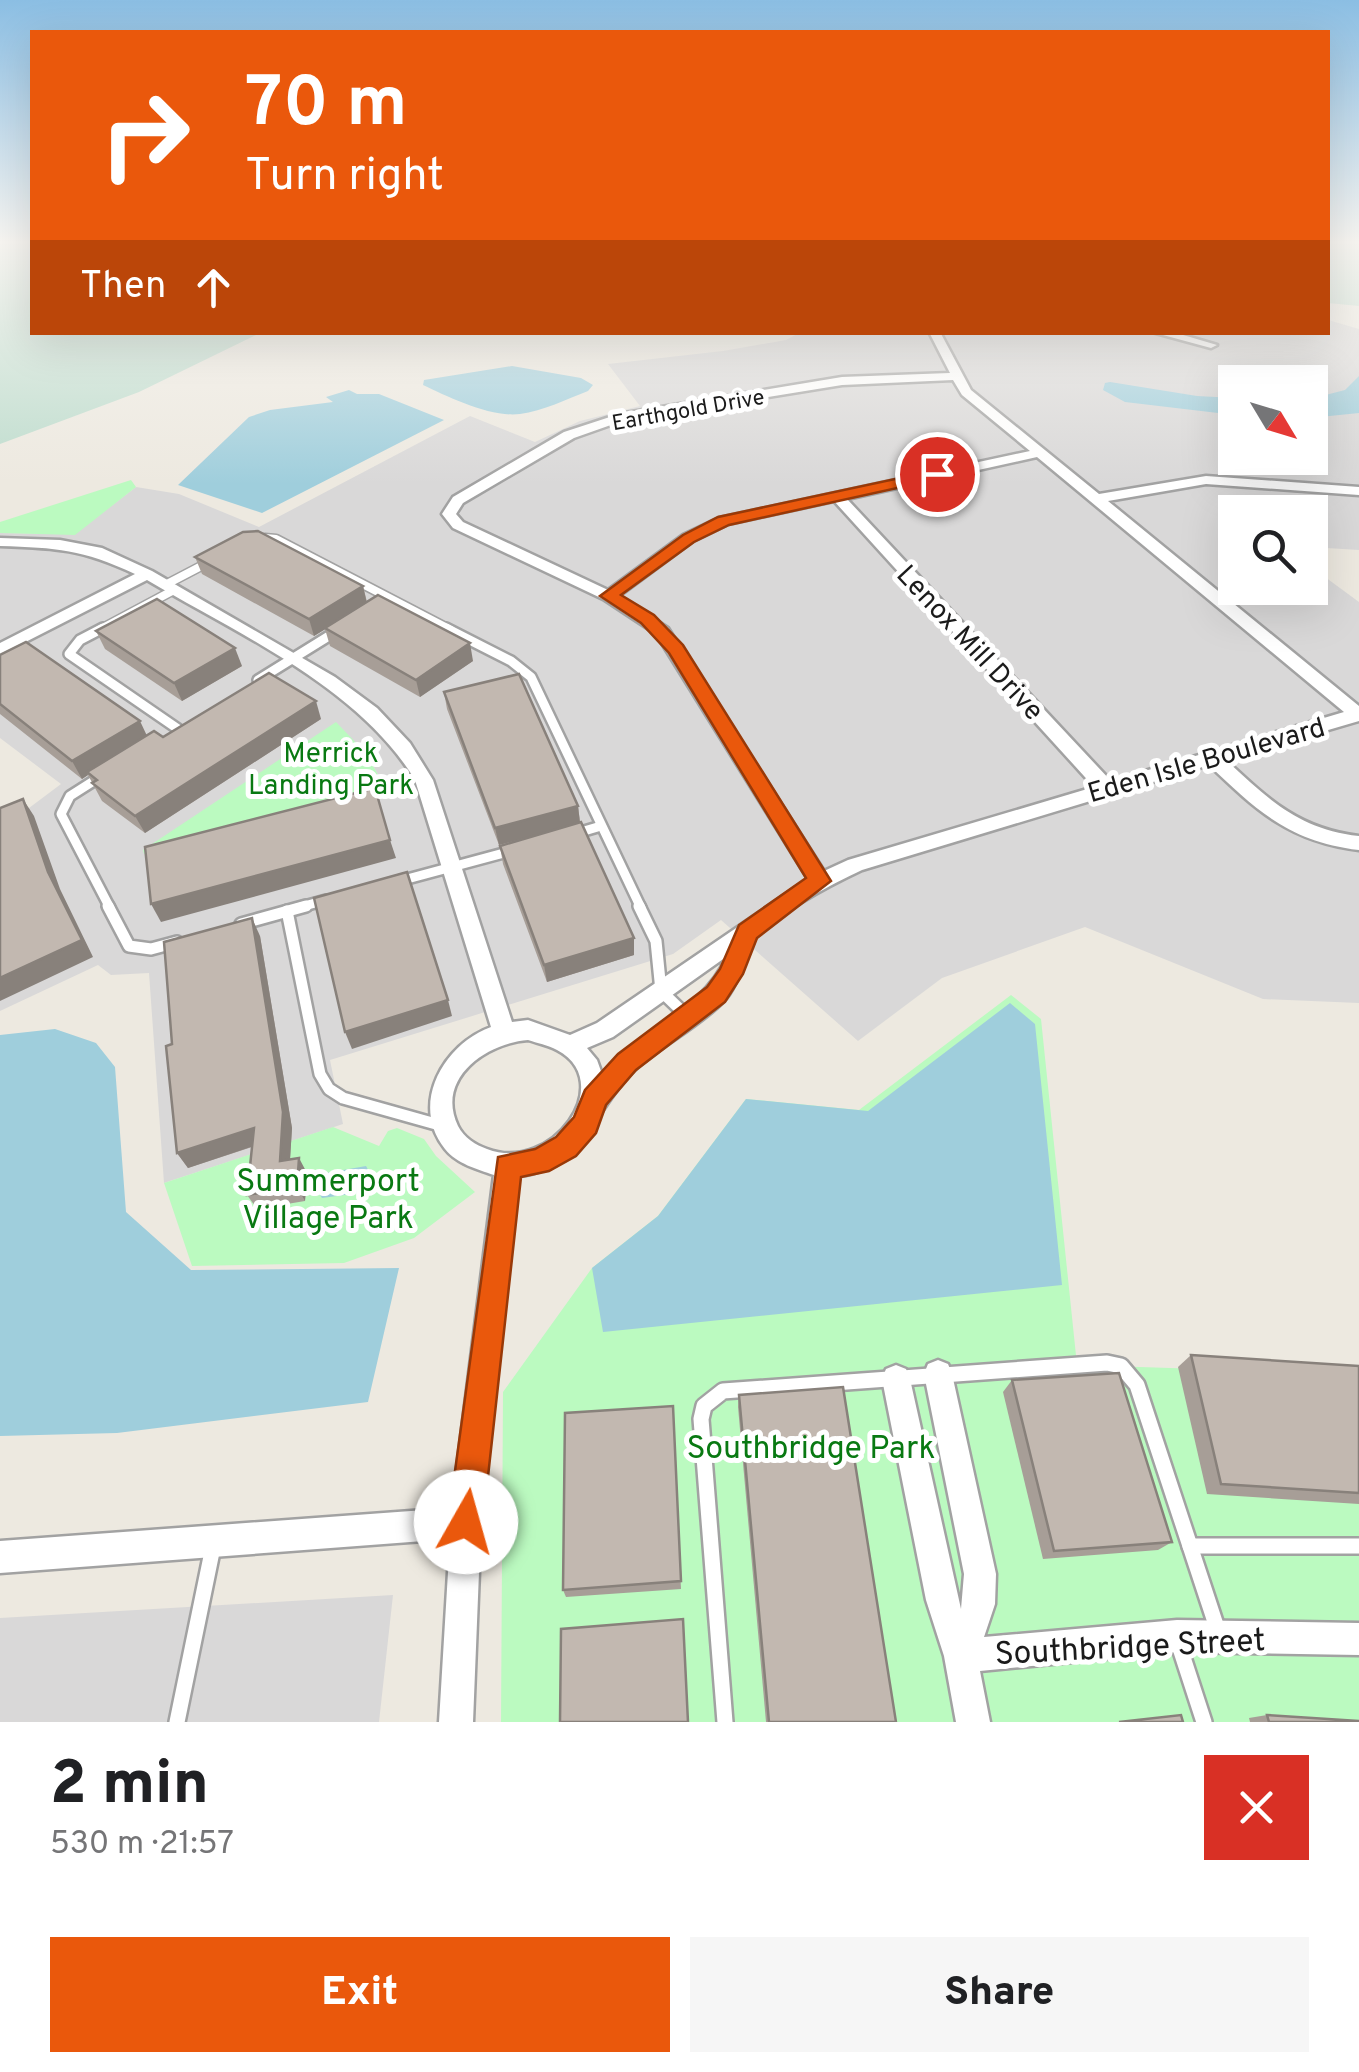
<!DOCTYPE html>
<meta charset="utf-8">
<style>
:root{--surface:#fff;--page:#f6f6f6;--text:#202124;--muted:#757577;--accent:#ea580c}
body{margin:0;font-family:Overpass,sans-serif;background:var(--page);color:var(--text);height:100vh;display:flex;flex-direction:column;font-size:38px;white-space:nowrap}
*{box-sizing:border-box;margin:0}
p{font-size:32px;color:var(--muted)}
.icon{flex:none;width:55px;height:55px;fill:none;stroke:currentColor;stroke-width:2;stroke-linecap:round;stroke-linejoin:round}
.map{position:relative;height:1722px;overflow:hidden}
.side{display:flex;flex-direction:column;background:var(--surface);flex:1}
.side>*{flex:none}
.top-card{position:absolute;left:30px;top:30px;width:1300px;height:305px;border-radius:0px;box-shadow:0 10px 40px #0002;background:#ea580c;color:#fff;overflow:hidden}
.needle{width:65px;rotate:128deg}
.controls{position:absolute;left:1218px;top:365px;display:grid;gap:20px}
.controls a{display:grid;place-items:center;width:110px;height:110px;border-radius:0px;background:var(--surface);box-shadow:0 10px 40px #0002;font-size:50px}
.pin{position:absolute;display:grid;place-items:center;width:85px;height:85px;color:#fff;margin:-42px;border:5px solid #fff;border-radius:50%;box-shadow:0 2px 10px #0007}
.me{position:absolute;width:110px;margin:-55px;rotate:7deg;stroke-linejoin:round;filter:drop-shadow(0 0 8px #0008)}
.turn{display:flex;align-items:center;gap:35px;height:210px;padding:0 50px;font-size:45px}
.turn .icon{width:130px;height:130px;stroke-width:2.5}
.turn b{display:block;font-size:70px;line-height:85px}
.then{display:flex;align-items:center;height:95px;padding:0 50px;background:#0003;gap:20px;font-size:38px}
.round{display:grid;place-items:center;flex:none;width:105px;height:105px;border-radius:0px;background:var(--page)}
.headline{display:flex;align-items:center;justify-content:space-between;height:170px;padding:0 50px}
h1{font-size:60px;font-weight:800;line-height:75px}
.cta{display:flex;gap:20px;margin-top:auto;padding:20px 50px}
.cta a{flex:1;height:115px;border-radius:0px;background:var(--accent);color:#fff;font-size:40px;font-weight:800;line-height:115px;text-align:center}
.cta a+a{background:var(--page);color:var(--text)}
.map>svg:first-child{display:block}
.residential{fill:#d9d8d8;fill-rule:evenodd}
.wetland{fill:#bddccd}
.park{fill:#bbfac0}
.water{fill:#9fcedc}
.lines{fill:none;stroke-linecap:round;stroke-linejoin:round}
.lane-far3-casing{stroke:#a2a2a2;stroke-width:11}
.lane-far2-casing{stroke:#a2a2a2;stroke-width:14}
.lane-far1-casing{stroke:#a2a2a2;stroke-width:16}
.lane-casing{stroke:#a2a2a2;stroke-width:20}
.street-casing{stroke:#a2a2a2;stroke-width:5}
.lane-far3{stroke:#fff;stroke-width:8}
.lane-far2{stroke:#fff;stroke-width:9}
.lane-far1{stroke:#fff;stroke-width:11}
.lane{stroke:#fff;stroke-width:15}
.street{fill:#fff;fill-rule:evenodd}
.wall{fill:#a79e97}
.shaded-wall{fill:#88817b}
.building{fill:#c2b8b0;stroke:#88817b;stroke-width:2.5}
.route{fill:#ea580c;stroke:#983908;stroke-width:2.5}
.labels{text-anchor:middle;stroke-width:10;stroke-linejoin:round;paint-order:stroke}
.far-street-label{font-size:22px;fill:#1b1b1b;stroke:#fff}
.street-label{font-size:28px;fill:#1b1b1b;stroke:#fff}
.park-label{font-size:28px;fill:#097912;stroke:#fff}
.near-park-label{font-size:32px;fill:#097912;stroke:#fff}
.near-street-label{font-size:32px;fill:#1b1b1b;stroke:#fff}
</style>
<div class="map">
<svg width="1359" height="1722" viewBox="0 0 1359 1722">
<rect width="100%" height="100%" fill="#ede9e0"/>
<g class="residential">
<path d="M 1328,320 L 1359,329 L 1359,550 L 1310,547 L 1310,512 L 1235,512 L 1235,588 L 1310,588 L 1310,566 L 1359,602 L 1359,1003 L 1263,999 L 1085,927 L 942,978 L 858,1041 L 721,920 L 673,954 L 330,1060 L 343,1124 L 164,1183 L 149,973 L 111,975 L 98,965 L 0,1011 L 0,819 L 29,808 L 61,784 L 0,738 L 0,533 L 75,534 L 136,487 L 179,494 L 259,527 L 470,416 L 535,442 L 580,421 L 640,406 L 608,364 L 723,351 L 786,340 L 799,333 L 1328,332 ZM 1235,382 L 1310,382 L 1310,458 L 1235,458 ZM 365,752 L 388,792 L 145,853 Z"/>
<path d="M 393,1595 L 379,1722 L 0,1722 L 0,1618 Z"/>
</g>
<g class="wetland">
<path d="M 0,243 L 32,243 L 32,332 L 260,333 L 139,392 L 0,444 Z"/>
<path d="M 1328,243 L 1359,243 L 1359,306 L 1328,303 Z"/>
</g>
<g class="park">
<path d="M 131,480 L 136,487 L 75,535 L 0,533 L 0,522 Z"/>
<path d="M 336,722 L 365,752 L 388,792 L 144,854 L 143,850 Z"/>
<path d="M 1011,995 L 1041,1019 L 1077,1365 L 1359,1374 L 1359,1722 L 501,1722 L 503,1392 L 592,1268 L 658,1216 L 746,1099 L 859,1110 Z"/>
<path d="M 333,1127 L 379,1146 L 388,1131 L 397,1128 L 424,1139 L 436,1156 L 475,1192 L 414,1238 L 344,1263 L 192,1266 L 164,1183 Z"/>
</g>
<g class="water">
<path d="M 512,366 L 581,378 L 593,385 L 588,391 C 567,399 543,411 520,414 C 492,418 448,397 423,385 L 424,380 Z"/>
<path d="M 1359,376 L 1359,413 L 1310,418 L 1310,399 L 1345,390 Z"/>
<path d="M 1110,382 L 1197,396 L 1235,398 L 1235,415 L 1125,402 L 1103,390 L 1105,383 Z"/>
<path d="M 349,390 L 357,394 L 379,394 L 444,420 L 262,513 L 178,485 L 249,417 L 270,410 L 333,402 L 326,397 Z"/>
<path d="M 1010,1003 L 1035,1024 L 1062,1285 L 603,1332 L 592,1268 L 658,1216 L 746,1099 L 868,1111 Z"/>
<path d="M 55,1029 L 96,1043 L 115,1067 L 126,1212 L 191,1270 L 399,1268 L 368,1402 L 117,1433 L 0,1436 L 0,1035 Z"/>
<path d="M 366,1166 L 372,1177 L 366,1192 L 322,1198 L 316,1189 L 326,1173 Z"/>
</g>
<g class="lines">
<g class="lane-far3-casing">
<g id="lane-far3">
<path d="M 265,538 L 276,539 L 451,630"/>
<path d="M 165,585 L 209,562"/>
<path d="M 99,630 L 174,590"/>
</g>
</g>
<g class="lane-far2-casing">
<g id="lane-far2">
<path d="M 103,628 L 80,640 L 69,654 L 178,729"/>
<path d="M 446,628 L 511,661 L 531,677 L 641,908"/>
<path d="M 258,680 L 337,631"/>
<path d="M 103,775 L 70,796 L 61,814 L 110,908"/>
<path d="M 574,834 L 601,826"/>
<path d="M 396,882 L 515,850"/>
<path d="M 297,908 L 326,900"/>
</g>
</g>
<g class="lane-far1-casing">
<g id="lane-far1">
<path d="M 108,906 L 129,946 L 151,949 L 177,942"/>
<path d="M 639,906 L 656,941 L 661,991 L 688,1017"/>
<path d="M 287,911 L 320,1074 L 329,1089 L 343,1098 L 443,1126"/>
<path d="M 241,924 L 306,906"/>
</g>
</g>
<g class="lane-casing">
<g id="lane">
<path d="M 1190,1546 L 1359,1546"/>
<path d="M 1178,1642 L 1204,1722"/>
<path d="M 177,1722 L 213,1547"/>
<path d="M 725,1722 L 701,1419 L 704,1406 L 723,1391 L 1107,1363 L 1121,1366 L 1137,1385 L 1218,1631"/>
</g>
</g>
<g class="street-casing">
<g id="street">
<path d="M 929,332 L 940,332 L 971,390 L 1099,494 L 1206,476 L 1359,487 L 1359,495 L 1206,484 L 1108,501 L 1359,706 L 1359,721 L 1226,760 C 1269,800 1299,829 1359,836 L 1359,850 C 1290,842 1257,811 1209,765 L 862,870 C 828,886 785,909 758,935 C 743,950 741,984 723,1002 C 698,1027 664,1044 638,1067 C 595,1105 585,1169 519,1176 L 481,1522 L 473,1722 L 439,1722 L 450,1539 L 0,1573 L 0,1541 L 452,1508 L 494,1175 C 477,1169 457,1164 445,1149 C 409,1104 444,1044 491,1027 L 415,780 C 359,687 238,634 147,580 L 0,655 L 0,643 L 135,574 C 81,549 58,548 0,546 L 0,538 L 60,540 L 102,548 L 152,571 L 335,677 L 377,708 L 410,743 L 433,780 L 512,1022 L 528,1020 L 570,1035 L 597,1023 L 808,879 L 656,634 L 603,599 L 453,528 L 442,514 L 453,497 L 564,432 L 619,414 L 842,377 L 950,373 ZM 953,380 L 962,395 L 1030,451 L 719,518 L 683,535 L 608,590 L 463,522 L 456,514 L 463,503 L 574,438 L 625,420 L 842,385 ZM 1037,457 L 1344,712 L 1111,781 L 847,499 ZM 834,501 L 1094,787 L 848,860 L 824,871 L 668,628 L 619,596 L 693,541 L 728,524 ZM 726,957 C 707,1007 637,1034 602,1074 L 597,1060 L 587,1048 L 613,1037 ZM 528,1040 C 537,1043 548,1045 557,1050 C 618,1082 552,1174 487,1149 C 476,1145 464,1138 458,1126 C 435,1078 487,1043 528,1040 Z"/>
<path d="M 1152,332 L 1173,332 L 1217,345 L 1211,348 Z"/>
<path d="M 938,1360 L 948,1364 L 952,1374 L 996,1574 L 995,1604 L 984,1637 L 1177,1620 L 1359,1623 L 1359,1655 L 1177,1652 L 980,1671 L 990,1722 L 956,1722 L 944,1656 L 926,1600 L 882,1379 L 886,1369 L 896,1365 L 906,1369 L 910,1379 L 961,1609 L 964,1574 L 924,1374 L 928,1364 Z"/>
</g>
</g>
<use href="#lane-far3" class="lane-far3"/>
<use href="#lane-far2" class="lane-far2"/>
<use href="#lane-far1" class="lane-far1"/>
<use href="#lane" class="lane"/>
<use href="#street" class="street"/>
</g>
<g class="wall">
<path d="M 195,557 L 363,586 L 367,602 L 473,661 L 420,697 L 330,646 L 325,629 L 314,636 L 202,574 Z"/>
<path d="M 96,631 L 242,666 L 182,701 L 105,649 Z"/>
<path d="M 0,655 L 147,736 L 163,737 L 321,719 L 145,833 L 102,801 L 88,775 L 82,779 L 0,714 Z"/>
<path d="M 444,692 L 578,806 L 580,822 L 634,955 L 547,982 L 503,864 L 500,846 L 534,836 L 499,845 L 447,709 Z"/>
<path d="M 260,936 L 292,1128 L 290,1159 L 307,1173 L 305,1201 L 257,1209 L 247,1195 L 252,1147 L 188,1168 L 177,1153 Z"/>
<path d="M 1191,1355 L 1359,1366 L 1359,1504 L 1207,1494 L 1178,1367 Z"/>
<path d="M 1012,1380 L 1172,1542 L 1158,1550 L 1043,1559 L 1003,1392 Z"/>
<path d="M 739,1395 L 896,1722 L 766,1722 L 738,1407 Z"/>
<path d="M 673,1406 L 681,1589 L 566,1597 L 563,1590 Z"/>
<path d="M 1267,1715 L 1359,1722 L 1250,1722 L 1249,1718 Z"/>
</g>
<g class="shaded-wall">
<path d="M 363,586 L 367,604 L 314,636 L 309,619 Z"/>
<path d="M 470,643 L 473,661 L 420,697 L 416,680 Z"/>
<path d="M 235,648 L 242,666 L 182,701 L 174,683 Z"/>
<path d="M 316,701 L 321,719 L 145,833 L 135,816 Z"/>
<path d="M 140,721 L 148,738 L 87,772 L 88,775 L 82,779 L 72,761 Z"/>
<path d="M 23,799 L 34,816 L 60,889 L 93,957 L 0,1001 L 0,978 L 48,872 Z"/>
<path d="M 578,806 L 580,823 L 499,845 L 495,828 Z"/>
<path d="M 390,840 L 396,858 L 161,922 L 151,904 Z"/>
<path d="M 252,918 L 260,936 L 292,1128 L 289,1176 L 280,1161 Z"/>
<path d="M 634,938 L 634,955 L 547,982 L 544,965 Z"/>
<path d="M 448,1000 L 452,1016 L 352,1049 L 345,1032 Z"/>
<path d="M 254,1128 L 263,1143 L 188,1168 L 177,1153 Z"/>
<path d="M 299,1158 L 307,1173 L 305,1201 L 297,1187 Z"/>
</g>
<g class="building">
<path d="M 258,531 L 363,586 L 309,619 L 195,557 L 243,532 Z"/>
<path d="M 378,595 L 470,643 L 416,680 L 325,628 Z"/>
<path d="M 157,599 L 235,648 L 174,683 L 96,631 Z"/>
<path d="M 26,642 L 140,721 L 72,761 L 0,704 L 0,655 Z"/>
<path d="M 269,673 L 316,701 L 135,816 L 92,783 L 97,780 L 87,772 L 154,731 L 163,737 Z"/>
<path d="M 519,674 L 578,806 L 495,828 L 444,692 Z"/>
<path d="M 375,788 L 390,840 L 151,904 L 145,847 Z"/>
<path d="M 23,799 L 48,872 L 82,940 L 0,978 L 0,808 Z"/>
<path d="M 581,822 L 634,938 L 544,965 L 500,846 Z"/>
<path d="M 407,872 L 448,1000 L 345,1032 L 314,898 Z"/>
<path d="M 252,918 L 283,1112 L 280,1161 L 299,1158 L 297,1187 L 247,1195 L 254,1128 L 177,1153 L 166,1046 L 172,1044 L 164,942 Z"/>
<path d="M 1191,1355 L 1359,1366 L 1359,1493 L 1221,1484 Z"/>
<path d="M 1119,1373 L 1172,1542 L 1054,1551 L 1012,1380 Z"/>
<path d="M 843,1387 L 896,1722 L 769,1722 L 739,1395 Z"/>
<path d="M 673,1406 L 681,1581 L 563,1590 L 565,1413 Z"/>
<path d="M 683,1619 L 688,1722 L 560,1722 L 561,1629 Z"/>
<path d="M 1181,1715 L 1183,1722 L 1119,1722 Z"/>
<path d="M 1267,1715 L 1359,1721 L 1359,1722 L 1269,1722 Z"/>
</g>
<linearGradient id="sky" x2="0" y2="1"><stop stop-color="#8bbee3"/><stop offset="0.5" stop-color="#f7f5f1"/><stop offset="1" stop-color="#f7f5f1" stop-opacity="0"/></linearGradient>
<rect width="1359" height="484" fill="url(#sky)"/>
<path class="route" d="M 937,470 L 945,474 L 943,478 L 729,525 L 694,542 L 621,595 L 654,615 L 683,645 L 831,881 L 757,938 L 743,974 L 725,1002 L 636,1070 L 606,1105 L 596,1133 L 576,1156 L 549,1171 L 521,1177 L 483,1522 L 478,1535 L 466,1540 L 453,1535 L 448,1522 L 498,1157 L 535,1149 L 556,1137 L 574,1117 L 585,1090 L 618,1054 L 707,987 L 720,969 L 739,925 L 806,878 L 669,653 L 641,623 L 600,596 L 683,535 L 718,517 Z"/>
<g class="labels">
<g class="far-street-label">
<text transform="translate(688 409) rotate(-10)" y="8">Earthgold Drive</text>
</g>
<g class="street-label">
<text transform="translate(971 642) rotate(47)" y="10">Lenox Mill Drive</text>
<text transform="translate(1206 759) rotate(-16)" y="10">Eden Isle Boulevard</text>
</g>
<g class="park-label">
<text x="331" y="762">Merrick<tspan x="331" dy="32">Landing Park</tspan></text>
</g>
<g class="near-park-label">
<text x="328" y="1191">Summerport<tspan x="328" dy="37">Village Park</tspan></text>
<text x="811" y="1458">Southbridge Park</text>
</g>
<g class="near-street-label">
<text transform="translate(1130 1646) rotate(-3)" y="11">Southbridge Street</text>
</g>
</g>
</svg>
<div class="controls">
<a><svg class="needle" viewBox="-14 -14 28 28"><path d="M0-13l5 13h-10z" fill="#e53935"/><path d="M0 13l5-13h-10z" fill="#757577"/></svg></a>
<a><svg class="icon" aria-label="search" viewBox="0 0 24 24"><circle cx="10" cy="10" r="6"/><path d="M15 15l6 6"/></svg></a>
</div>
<div class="pin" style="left:937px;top:474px;background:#d93025"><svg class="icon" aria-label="arrive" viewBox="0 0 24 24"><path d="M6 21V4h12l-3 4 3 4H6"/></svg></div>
<svg class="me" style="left:466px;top:1522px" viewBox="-20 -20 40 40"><circle r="19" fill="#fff"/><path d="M0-13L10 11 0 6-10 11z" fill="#ea580c"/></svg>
<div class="top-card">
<div class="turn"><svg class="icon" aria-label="right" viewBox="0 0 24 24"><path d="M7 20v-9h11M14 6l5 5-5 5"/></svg><div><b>70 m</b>Turn right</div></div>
<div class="then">Then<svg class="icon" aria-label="ahead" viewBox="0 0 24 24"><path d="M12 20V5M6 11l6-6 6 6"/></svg></div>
</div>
</div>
<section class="side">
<div class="headline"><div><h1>2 min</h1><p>530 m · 21:57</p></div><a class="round" style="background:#d93025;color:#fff"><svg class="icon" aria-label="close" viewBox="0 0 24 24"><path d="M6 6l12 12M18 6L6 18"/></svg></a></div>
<div class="cta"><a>Exit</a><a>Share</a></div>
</section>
